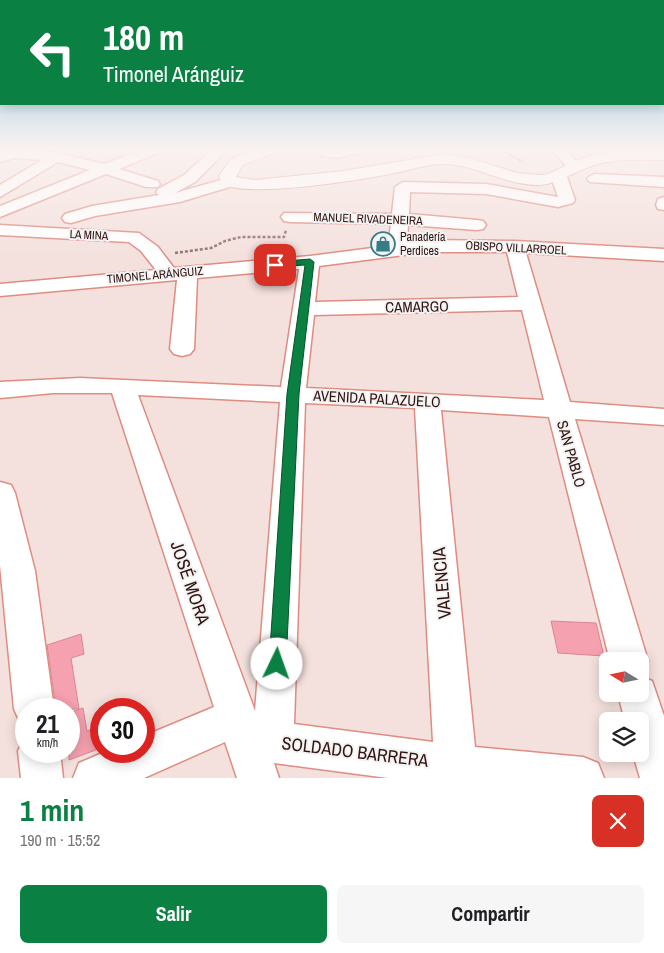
<!DOCTYPE html>
<html lang="es">
<meta charset="utf-8">
<style>
:root{--surface:#fff;--page:#f6f6f6;--text:#202124;--muted:#757577;--accent:#0b8043}
body{margin:0;font-family:"Archivo Narrow",sans-serif;background:var(--page);color:var(--text);height:100vh;display:flex;flex-direction:column;font-size:19px;white-space:nowrap}
*{box-sizing:border-box;margin:0}
p{font-size:16px;color:var(--muted)}
.icon{flex:none;width:28px;height:28px;fill:none;stroke:currentColor;stroke-width:2;stroke-linecap:round;stroke-linejoin:round}
.map{position:relative;height:778px;overflow:hidden}
.sheet{display:flex;flex-direction:column;background:var(--surface);flex:1}
.sheet>*{flex:none}
.top-card{position:absolute;left:0px;top:0px;width:665px;height:105px;box-shadow:0 2px 12px #0003;background:#0b8043;color:#fff;overflow:hidden}
.needle{width:32px;rotate:280deg}
.fabs{position:absolute;left:599px;top:652px;display:grid;gap:10px}
.fabs a{display:grid;place-items:center;width:50px;height:50px;border-radius:8px;background:var(--surface);box-shadow:0 2px 12px #0003;font-size:25px}
.speed{position:absolute;left:15px;top:698px;display:flex;gap:10px;font-size:25px;font-weight:700;text-align:center}
.speed>*{display:grid;place-content:center;width:65px;height:65px;border-radius:50%;background:var(--surface);box-shadow:0 2px 12px #0003;line-height:1}
.speed small{font-size:12px;font-weight:400}
.speed .limit{border:8px solid #d22;background:#fff;color:#111}
.pin{position:absolute;display:grid;place-items:center;width:42px;height:42px;color:#fff;margin:-21px;border-radius:10px;box-shadow:0 2px 8px #0006}
.me{position:absolute;width:55px;margin:-28px;rotate:3deg;stroke-linejoin:round;filter:drop-shadow(0 0 4px #0008)}
.turn{display:flex;align-items:center;gap:18px;height:105px;padding:0 20px;font-size:22px}
.turn .icon{width:65px;height:65px;stroke-width:2.5}
.turn b{display:block;font-size:35px;line-height:42px}
.round{display:grid;place-items:center;flex:none;width:52px;height:52px;border-radius:8px;background:var(--page)}
.summary{display:flex;align-items:center;justify-content:space-between;height:85px;padding:0 20px}
h1{font-size:30px;font-weight:700;line-height:38px;color:var(--accent)}
.cta{display:flex;gap:10px;margin-top:auto;padding:10px 20px}
.cta a{flex:1;height:58px;border-radius:8px;background:var(--accent);color:#fff;font-size:20px;font-weight:700;line-height:58px;text-align:center}
.cta a+a{background:var(--page);color:var(--text)}
.map>svg:first-child{display:block}
.building{fill:#f6a1af;stroke:#d98695}
.lines{fill:none;stroke-linecap:round;stroke-linejoin:round}
.minor-casing{stroke:#df8c81;stroke-width:3}
.major-casing{stroke:#df8c81;stroke-width:2}
.path-far1{stroke:#8b716e;stroke-width:2;stroke-dasharray:2.5 1;stroke-linecap:butt}
.path{stroke:#8b716e;stroke-width:2.5;stroke-dasharray:3 2;stroke-linecap:butt}
.minor{fill:#fff;fill-rule:evenodd}
.major{fill:#fff;fill-rule:evenodd}
.route{fill:#0b8043;stroke:#07532c}
.labels{text-anchor:middle;stroke-width:4;stroke-linejoin:round;paint-order:stroke}
.far-street-label{font-size:12px;fill:#331410;stroke:#f3f3f3}
.far-poi-label{font-size:12px;fill:#331410;stroke:#f3f3f3;text-anchor:start}
.street-label{font-size:15px;fill:#331410;stroke:#f3f3f3}
.near-street-label{font-size:18px;fill:#331410;stroke:#f3f3f3}
</style>
<div class="map">
<svg width="664" height="778" viewBox="0 0 664 778">
<rect width="100%" height="100%" fill="#f4e1de"/>
<g class="building">
<path d="M 551,621 L 596,623 L 604,656 L 558,653 Z"/>
<path d="M 81,634 L 84,654 L 71,658 L 79,709 L 56,709 L 47,645 Z"/>
<path d="M 83,708 L 87,731 L 101,726 L 101,748 L 69,760 L 69,713 Z"/>
</g>
<g class="lines">
<g class="minor-casing">
<g id="minor">
<path d="M 144,149 L 162,149 L 160,152 L 119,169 L 158,181 L 160,184 L 158,187 L 146,187 L 106,174 L 0,217 L 0,206 L 90,170 L 58,162 L 0,197 L 0,185 L 42,160 L 14,158 L 0,162 L 0,153 L 13,150 L 53,152 L 59,151 L 66,155 L 104,164 Z"/>
<path d="M 213,149 L 228,149 L 195,182 L 175,193 L 231,177 L 236,179 L 239,182 L 236,185 L 180,202 L 95,216 L 71,223 L 65,222 L 62,218 L 65,214 L 92,206 L 159,195 L 156,192 L 158,189 L 184,175 Z"/>
<path d="M 323,149 L 366,149 L 364,152 L 336,158 L 322,156 L 320,153 Z"/>
<path d="M 552,149 L 566,149 L 581,167 L 579,170 L 569,170 Z"/>
<path d="M 599,149 L 623,149 L 642,153 L 644,156 L 637,160 L 601,152 Z"/>
<path d="M 559,172 L 567,177 L 575,200 L 573,203 L 558,207 L 486,194 L 410,192 L 409,214 L 477,220 L 483,221 L 486,225 L 483,229 L 477,230 L 408,225 L 407,243 L 427,240 L 515,241 L 664,249 L 664,261 L 526,253 L 570,402 L 664,409 L 664,425 L 575,419 L 648,661 L 642,673 L 640,674 L 640,661 L 610,661 L 549,417 L 441,410 L 475,747 L 583,757 L 598,763 L 604,778 L 388,778 L 274,763 L 279,778 L 237,778 L 225,742 L 144,778 L 73,778 L 79,763 L 107,751 L 144,751 L 144,736 L 214,707 L 112,393 L 53,393 L 0,398 L 0,382 L 80,378 L 281,387 L 299,269 L 197,278 L 194,349 L 190,354 L 182,356 L 174,354 L 170,349 L 177,280 L 0,296 L 0,284 L 156,270 L 141,251 L 129,242 L 0,235 L 0,225 L 139,233 L 158,247 L 174,268 L 310,256 L 388,246 L 391,224 L 290,222 L 284,221 L 281,217 L 284,213 L 392,214 L 395,187 L 403,182 L 486,184 L 558,197 L 551,177 ZM 427,252 L 507,252 L 518,297 L 315,302 L 319,266 ZM 522,310 L 544,400 L 306,388 L 314,315 ZM 138,395 L 280,402 L 255,711 ZM 305,403 L 415,408 L 433,742 L 294,724 Z"/>
<path d="M 595,174 L 664,177 L 664,187 L 590,182 L 587,179 L 590,176 Z"/>
<path d="M 664,197 L 664,210 L 658,209 L 656,205 L 658,199 Z"/>
<path d="M 0,482 L 11,485 L 15,493 L 35,571 L 54,709 L 26,709 L 26,725 L 20,722 L 14,709 L 0,565 Z"/>
<path d="M 640,676 L 652,681 L 664,716 L 664,778 L 640,778 L 633,754 L 640,754 L 640,721 L 625,721 L 618,694 L 640,694 Z"/>
<path d="M 26,735 L 26,751 L 60,751 L 63,778 L 21,778 L 18,751 Z"/>
</g>
</g>
<g class="major-casing">
<path id="major" d="M 259,149 L 280,149 L 277,152 L 243,165 L 236,177 L 255,180 L 343,171 L 443,154 L 473,159 L 517,173 L 539,175 L 548,174 L 578,160 L 594,155 L 618,152 L 664,150 L 664,160 C 640,160 612,158 589,167 C 571,173 558,184 539,185 C 504,186 474,162 439,164 C 424,165 410,170 395,173 C 360,180 251,198 222,184 L 219,176 L 231,159 Z"/>
</g>
<path class="path-far1" d="M 500,149 L 523,162"/>
<path class="path" d="M 175,253 L 211,248 L 225,241 L 241,237 L 284,237 L 286,230"/>
<use href="#minor" class="minor"/>
<use href="#major" class="major"/>
</g>
<linearGradient id="sky" x2="0" y2="1"><stop stop-color="#78c0e5"/><stop offset="0.58" stop-color="#faf2f0"/><stop offset="1" stop-color="#faf2f0" stop-opacity="0"/></linearGradient>
<rect width="664" height="258" fill="url(#sky)"/>
<path class="route" d="M 310,259 L 314,262 L 299,394 L 286,664 L 283,670 L 277,672 L 271,670 L 269,664 L 287,394 L 305,265 L 275,267 L 271,265 L 275,262 Z"/>
<defs>
<g id="shop-ring" transform="scale(1.25)"><circle r="9.5" fill="#f3f3f3" stroke="#357c86" stroke-width="1.5"/><path d="M-5-2.5h2.3a2.7 3.5 0 0 1 5.4 0H5L5.5 6h-11ZM-1.5-2.5h3a1.5 2.3 0 0 0-3 0Z" fill="#357c86"/></g>
</defs>
<g fill-rule="evenodd">
<use href="#shop-ring" x="383" y="244"/>
</g>
<g class="labels">
<g class="far-street-label">
<text transform="translate(368 219) rotate(2)" y="4">MANUEL RIVADENEIRA</text>
<text transform="translate(89 235) rotate(3)" y="4">LA MINA</text>
<text transform="translate(516 248) rotate(3)" y="4">OBISPO VILLARROEL</text>
<text transform="translate(155 275) rotate(-5)" y="4">TIMONEL ARÁNGUIZ</text>
</g>
<g class="far-poi-label">
<text x="400" y="241">Panadería<tspan x="400" dy="14">Perdices</tspan></text>
</g>
<g class="street-label">
<text transform="translate(417 307) rotate(-1)" y="5">CAMARGO</text>
<text transform="translate(377 399) rotate(3)" y="5">AVENIDA PALAZUELO</text>
<text transform="translate(571 454) rotate(74)" y="5">SAN PABLO</text>
</g>
<g class="near-street-label">
<text transform="translate(190 583) rotate(71)" y="6">JOSÉ MORA</text>
<text transform="translate(442 583) rotate(-95)" y="6">VALENCIA</text>
<text transform="translate(355 752) rotate(7)" y="6">SOLDADO BARRERA</text>
</g>
</g>
</svg>
<div class="fabs">
<a><svg class="needle" viewBox="-14 -14 28 28"><path d="M0-13l5 13h-10z" fill="#e53935"/><path d="M0 13l5-13h-10z" fill="#757577"/></svg></a>
<a><svg class="icon" aria-label="layers" viewBox="0 0 24 24"><path d="M12 4l9 5-9 5-9-5zM3 14l9 5 9-5"/></svg></a>
</div>
<div class="speed"><div>21<small>km/h</small></div><div class="limit">30</div></div>
<div class="pin" style="left:275px;top:265px;background:#d93025"><svg class="icon" aria-label="arrive" viewBox="0 0 24 24"><path d="M6 21V4h12l-3 4 3 4H6"/></svg></div>
<svg class="me" style="left:277px;top:664px" viewBox="-20 -20 40 40"><circle r="19" fill="#fff"/><path d="M0-13L10 11 0 6-10 11z" fill="#0b8043"/></svg>
<div class="top-card">
<div class="turn"><svg class="icon" aria-label="left" viewBox="0 0 24 24"><path d="M17 20v-9H6M10 6l-5 5 5 5"/></svg><div><b>180 m</b>Timonel Aránguiz</div></div>
</div>
</div>
<section class="sheet">
<div class="summary"><div><h1>1 min</h1><p>190 m · 15:52</p></div><a class="round" style="background:#d93025;color:#fff"><svg class="icon" aria-label="close" viewBox="0 0 24 24"><path d="M6 6l12 12M18 6L6 18"/></svg></a></div>
<div class="cta"><a>Salir</a><a>Compartir</a></div>
</section>
